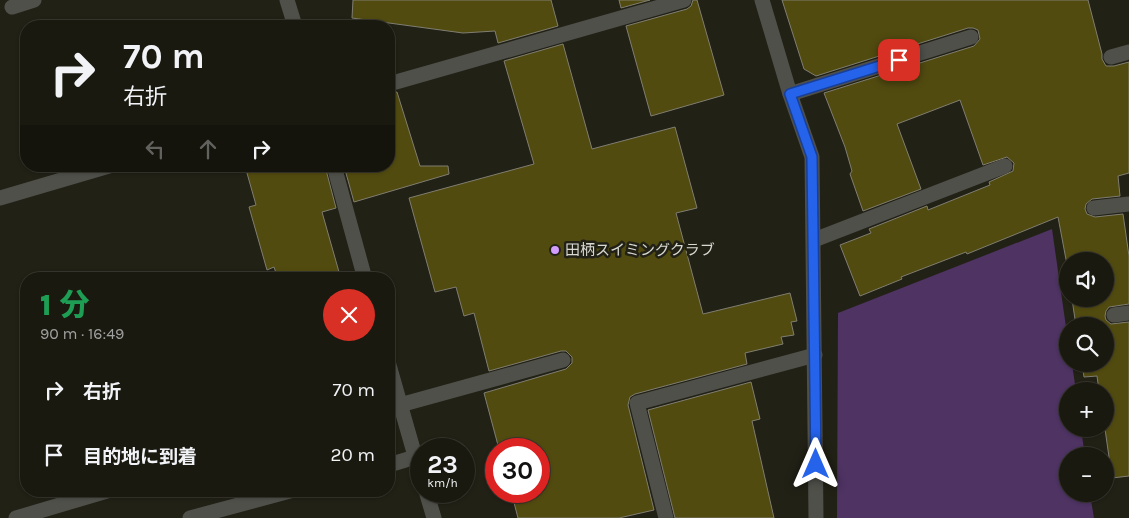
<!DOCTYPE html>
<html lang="ja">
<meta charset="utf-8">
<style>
:root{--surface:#1a1910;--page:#232219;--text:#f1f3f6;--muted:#9fa09f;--line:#383830}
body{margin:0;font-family:Karla,"Noto Sans JP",sans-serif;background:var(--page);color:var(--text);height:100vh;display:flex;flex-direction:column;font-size:19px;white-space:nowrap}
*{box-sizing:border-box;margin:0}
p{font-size:16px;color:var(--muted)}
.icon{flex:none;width:28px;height:28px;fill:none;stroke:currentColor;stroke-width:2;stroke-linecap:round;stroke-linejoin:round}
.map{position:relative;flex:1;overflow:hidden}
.panel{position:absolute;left:20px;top:272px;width:375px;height:225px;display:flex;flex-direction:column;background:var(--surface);border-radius:20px;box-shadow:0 1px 4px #0004,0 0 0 1px var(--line)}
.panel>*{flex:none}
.banner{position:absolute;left:20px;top:20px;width:375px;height:152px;border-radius:20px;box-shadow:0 1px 4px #0004,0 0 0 1px var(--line);background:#1a1910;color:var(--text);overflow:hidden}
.tools{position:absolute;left:1059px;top:252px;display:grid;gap:10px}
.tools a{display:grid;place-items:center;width:55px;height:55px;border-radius:50%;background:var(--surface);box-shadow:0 1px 4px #0004,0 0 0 1px var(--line);font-size:25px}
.speed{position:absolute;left:410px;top:438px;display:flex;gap:10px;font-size:25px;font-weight:700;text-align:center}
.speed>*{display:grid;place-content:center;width:65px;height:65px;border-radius:50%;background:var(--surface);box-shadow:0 1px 4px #0004,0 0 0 1px var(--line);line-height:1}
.speed small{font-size:12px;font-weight:400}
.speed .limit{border:8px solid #d22;background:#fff;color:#111}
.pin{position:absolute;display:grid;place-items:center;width:42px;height:42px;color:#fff;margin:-21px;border-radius:10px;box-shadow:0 2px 8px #0006}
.me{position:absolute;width:55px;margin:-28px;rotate:0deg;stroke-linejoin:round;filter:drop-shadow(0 0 4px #0008)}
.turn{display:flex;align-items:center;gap:18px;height:105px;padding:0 20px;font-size:22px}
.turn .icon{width:65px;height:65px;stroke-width:2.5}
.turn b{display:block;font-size:35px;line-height:42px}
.lanes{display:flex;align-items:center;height:48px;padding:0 20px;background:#0003;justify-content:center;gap:25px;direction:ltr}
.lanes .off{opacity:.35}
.round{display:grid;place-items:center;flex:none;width:52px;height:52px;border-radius:26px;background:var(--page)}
.head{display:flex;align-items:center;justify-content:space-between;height:85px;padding:0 20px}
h1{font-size:30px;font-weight:800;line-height:38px;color:#1e9e55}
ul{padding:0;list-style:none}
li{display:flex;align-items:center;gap:15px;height:65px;padding:0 20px}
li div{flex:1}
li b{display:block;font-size:19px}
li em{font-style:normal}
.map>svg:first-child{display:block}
.green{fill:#4e3363}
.building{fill:#524b10;stroke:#7f7e71}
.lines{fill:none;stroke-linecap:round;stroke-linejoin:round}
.service{stroke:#50504b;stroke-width:15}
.minor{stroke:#50504b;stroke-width:15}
.route-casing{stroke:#184099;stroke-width:12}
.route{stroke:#2563eb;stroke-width:9}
.poi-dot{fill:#d29dfd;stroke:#222116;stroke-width:2}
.labels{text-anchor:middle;stroke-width:5;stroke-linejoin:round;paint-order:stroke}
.poi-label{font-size:15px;fill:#d9d9d2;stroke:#222116;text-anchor:start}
</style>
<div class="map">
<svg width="1129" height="518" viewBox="0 0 1129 518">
<rect width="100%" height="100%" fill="#222116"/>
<path class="green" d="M 1052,229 L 1067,334 L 1068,364 L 1072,364 L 1076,391 L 1068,391 L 1068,429 L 1081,429 L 1085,456 L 1068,456 L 1068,494 L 1090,494 L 1094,518 L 837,518 L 838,313 Z"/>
<g class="building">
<path d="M 353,0 L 551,0 L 558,26 L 498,43 L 495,31 L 463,33 L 352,18 Z"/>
<path d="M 619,0 L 650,0 L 621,8 Z"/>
<path d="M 693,0 L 697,0 L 724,95 L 651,116 L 626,26 L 687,9 L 691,6 Z"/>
<path d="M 782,0 L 1088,0 L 1102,54 L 1102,59 L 1106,66 L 1114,66 L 1129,62 L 1129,173 L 1118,176 L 1120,196 L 1092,199 L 1086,204 L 1085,209 L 1087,214 L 1095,217 L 1123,214 L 1129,256 L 1129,304 L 1109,307 L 1106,311 L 1105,316 L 1106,320 L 1111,324 L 1129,322 L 1129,476 L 1112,478 L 1105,429 L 1105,391 L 1099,391 L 1097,376 L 1084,377 L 1082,364 L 1105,364 L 1105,326 L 1076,326 L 1072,299 L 1105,299 L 1105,261 L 1068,261 L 1068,270 L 1058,217 L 967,254 L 966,252 L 901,277 L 902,279 L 860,296 L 840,245 L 871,233 L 869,229 L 927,206 L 928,210 L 990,185 L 989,182 L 1013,171 L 1014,163 L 1007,157 L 983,165 L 960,100 L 897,124 L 921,189 L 863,211 L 850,174 L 852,171 L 845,147 L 824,93 L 974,46 L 980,39 L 978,30 L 973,28 L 968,28 L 816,76 L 804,69 Z"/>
<path d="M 563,44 L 592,149 L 675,127 L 697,208 L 676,213 L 703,314 L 790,293 L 797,321 L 791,322 L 794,335 L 781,337 L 783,344 L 745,353 L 747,364 L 635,394 L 630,397 L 628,405 L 654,510 L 619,518 L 518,518 L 511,491 L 539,491 L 539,449 L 499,449 L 484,393 L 566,369 L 572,363 L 572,357 L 566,351 L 561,351 L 489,371 L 474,313 L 464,316 L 456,287 L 435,292 L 409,198 L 534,164 L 504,61 Z"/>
<path d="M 397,92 L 420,166 L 448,166 L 449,174 L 354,202 L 344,166 L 389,166 L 389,93 Z"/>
<path d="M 245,166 L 325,166 L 336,208 L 322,212 L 341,279 L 278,279 L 274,267 L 267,270 L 249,207 L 256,205 Z"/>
<path d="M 751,382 L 760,419 L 752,421 L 774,518 L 675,518 L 648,410 Z"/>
</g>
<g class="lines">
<g class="service">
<path d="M 12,7 L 34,0"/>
<path d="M 1111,57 L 1129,52"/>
<path d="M 790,94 L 971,37"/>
<path d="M 1094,208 L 1129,204"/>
<path d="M 814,240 L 1005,166"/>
<path d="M 1114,315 L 1129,313"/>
<path d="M 389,408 L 563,360"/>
<path d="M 389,465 L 415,457"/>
<path d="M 16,518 L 107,491"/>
<path d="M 190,518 L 290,491"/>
<path d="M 666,518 L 637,403 L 815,355"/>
</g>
<g class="minor">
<path d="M 287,0 L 295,26"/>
<path d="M 762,0 L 790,94 L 812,157 L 816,518"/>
<path d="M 389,84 L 684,0"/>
<path d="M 334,166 L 365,279"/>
<path d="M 0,198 L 109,166"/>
<path d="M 389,365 L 421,477"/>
<path d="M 426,491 L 434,518"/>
</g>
</g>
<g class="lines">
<g class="route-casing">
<path id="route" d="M 816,464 L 812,157 L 790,94 L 899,60"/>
</g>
<use href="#route" class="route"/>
</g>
<circle class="poi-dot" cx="555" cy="250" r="5"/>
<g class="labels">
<g class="poi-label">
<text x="565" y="255">田柄スイミングクラブ</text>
</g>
</g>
</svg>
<div class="tools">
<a><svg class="icon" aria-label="sound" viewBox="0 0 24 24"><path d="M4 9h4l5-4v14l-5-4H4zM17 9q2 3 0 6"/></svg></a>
<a><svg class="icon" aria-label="search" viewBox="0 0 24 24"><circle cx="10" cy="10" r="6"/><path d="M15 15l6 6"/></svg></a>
<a>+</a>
<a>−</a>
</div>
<div class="speed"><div>23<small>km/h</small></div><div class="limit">30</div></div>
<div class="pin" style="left:899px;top:60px;background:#d93025"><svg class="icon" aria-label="arrive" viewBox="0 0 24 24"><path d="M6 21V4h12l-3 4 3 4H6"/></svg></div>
<svg class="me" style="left:816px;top:464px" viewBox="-20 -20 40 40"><path d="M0-17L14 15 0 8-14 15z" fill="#2563eb" stroke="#fff" stroke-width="4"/></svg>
<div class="banner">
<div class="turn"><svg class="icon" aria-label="right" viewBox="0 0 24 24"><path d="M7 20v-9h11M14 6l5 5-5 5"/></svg><div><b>70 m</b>右折</div></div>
<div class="lanes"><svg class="icon off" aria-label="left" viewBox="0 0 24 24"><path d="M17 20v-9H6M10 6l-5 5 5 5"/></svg><svg class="icon off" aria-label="ahead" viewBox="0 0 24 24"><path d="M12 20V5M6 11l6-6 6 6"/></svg><svg class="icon" aria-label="right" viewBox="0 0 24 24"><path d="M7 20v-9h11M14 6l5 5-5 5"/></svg></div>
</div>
<section class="panel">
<div class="head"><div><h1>1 分</h1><p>90 m · 16:49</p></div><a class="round" style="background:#d93025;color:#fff"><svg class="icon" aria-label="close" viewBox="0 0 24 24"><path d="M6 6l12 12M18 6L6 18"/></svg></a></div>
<ul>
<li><svg class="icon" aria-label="right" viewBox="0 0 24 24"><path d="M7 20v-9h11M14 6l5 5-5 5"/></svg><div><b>右折</b></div><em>70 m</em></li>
<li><svg class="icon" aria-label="arrive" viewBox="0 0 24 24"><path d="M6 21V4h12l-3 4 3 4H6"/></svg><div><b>目的地に到着</b></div><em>20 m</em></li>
</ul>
</section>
</div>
